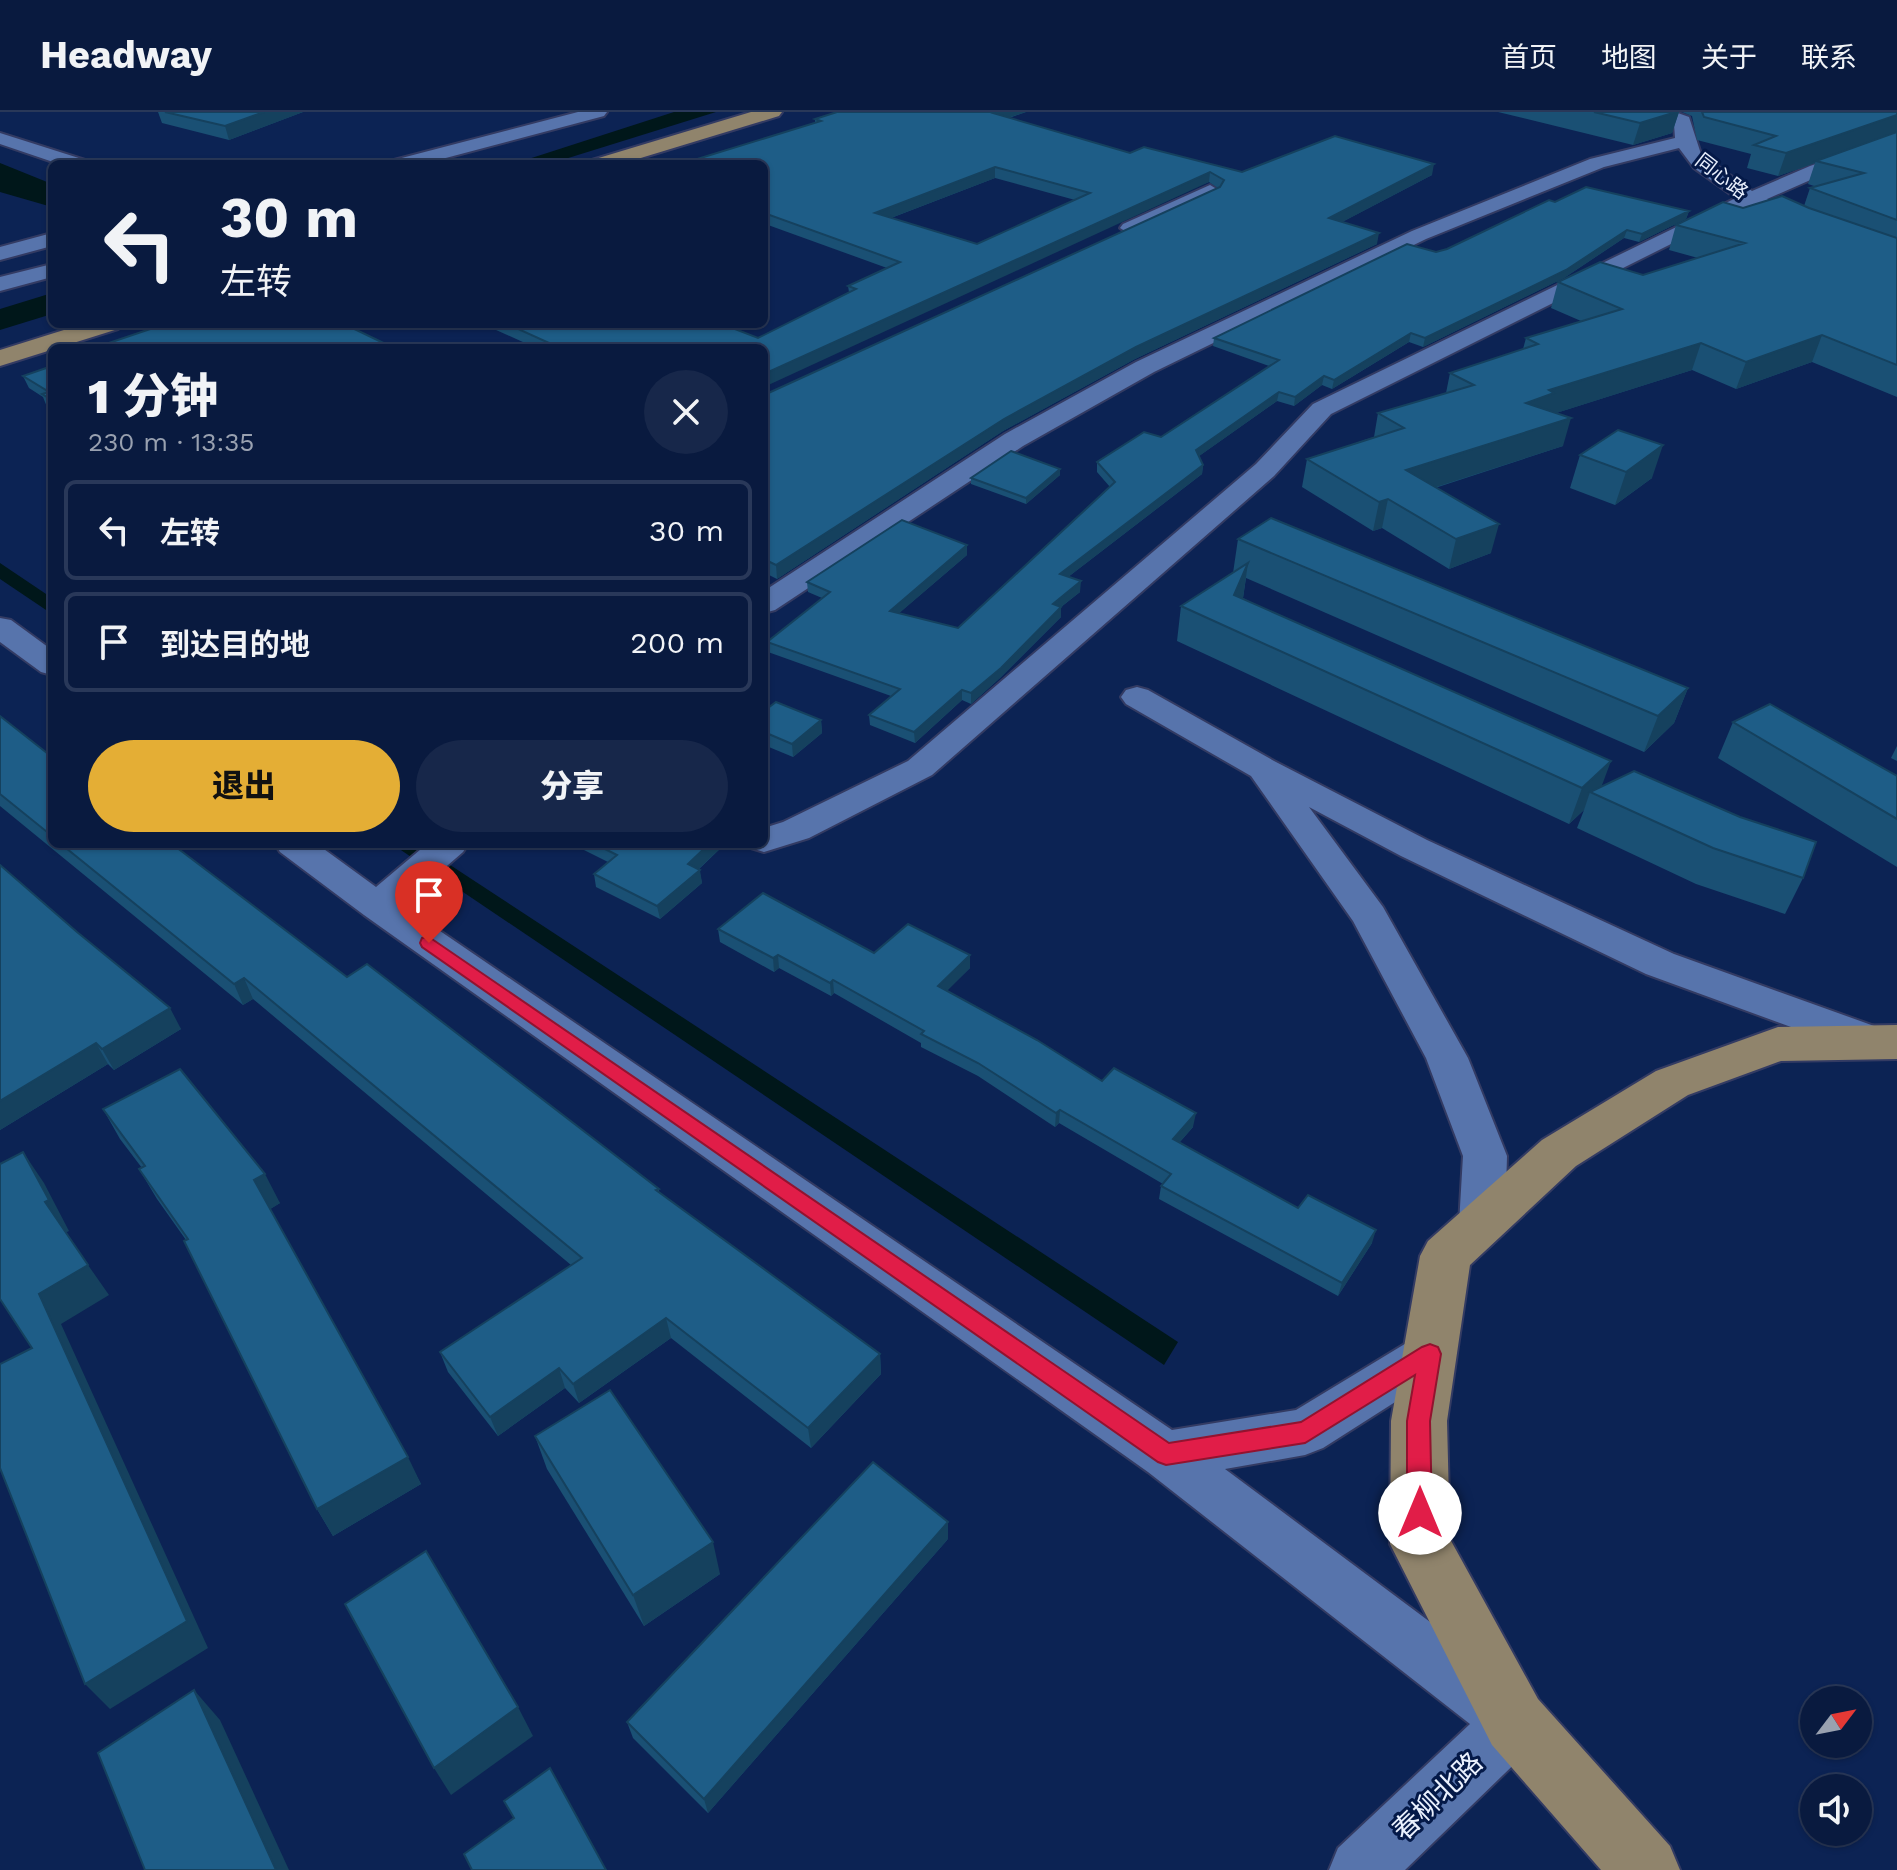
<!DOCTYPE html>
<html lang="zh">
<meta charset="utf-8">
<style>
:root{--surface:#091a3f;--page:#17274a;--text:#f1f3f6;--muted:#99a1b0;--line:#293859;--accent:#e4ae35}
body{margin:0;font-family:"Work Sans","Noto Sans SC",sans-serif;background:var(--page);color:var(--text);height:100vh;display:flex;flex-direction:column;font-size:30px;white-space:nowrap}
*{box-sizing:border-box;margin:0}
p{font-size:26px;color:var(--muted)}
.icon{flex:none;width:44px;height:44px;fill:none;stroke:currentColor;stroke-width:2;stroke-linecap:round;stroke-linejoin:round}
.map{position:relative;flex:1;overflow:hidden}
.sheet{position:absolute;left:48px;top:232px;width:720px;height:504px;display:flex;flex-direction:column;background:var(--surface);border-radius:12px;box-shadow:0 2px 6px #0004,0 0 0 2px var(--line)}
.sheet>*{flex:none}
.banner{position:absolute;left:48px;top:48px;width:720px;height:168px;border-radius:12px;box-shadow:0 2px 6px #0004,0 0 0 2px var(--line);background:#091a3f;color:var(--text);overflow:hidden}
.needle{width:52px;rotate:58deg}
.controls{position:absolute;left:1800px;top:1574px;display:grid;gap:16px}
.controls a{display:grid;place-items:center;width:72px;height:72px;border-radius:50%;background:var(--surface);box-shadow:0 2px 6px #0004,0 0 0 2px var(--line);font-size:40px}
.pin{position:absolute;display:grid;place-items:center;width:68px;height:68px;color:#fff;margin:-82px -34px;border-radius:50% 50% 50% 0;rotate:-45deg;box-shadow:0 0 8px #0007}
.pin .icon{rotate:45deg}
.me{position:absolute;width:88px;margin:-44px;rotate:0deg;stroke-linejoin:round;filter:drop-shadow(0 0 6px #0008)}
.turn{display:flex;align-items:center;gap:28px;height:168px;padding:0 40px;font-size:36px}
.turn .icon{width:104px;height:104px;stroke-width:2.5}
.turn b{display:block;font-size:56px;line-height:68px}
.round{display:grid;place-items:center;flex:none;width:84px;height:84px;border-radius:42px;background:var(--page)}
.headline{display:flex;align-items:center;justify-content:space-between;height:136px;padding:0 40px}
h1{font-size:48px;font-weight:800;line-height:60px}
.button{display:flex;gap:16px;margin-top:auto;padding:16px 40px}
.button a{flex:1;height:92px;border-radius:48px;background:var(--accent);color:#111;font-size:32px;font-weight:800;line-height:92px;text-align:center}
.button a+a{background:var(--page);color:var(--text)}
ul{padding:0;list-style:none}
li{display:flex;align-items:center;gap:24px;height:100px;margin:0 16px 12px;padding:0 24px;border:4px solid var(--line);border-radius:12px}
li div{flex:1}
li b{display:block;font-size:30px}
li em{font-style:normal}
header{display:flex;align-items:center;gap:48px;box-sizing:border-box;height:112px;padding:0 40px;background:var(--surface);border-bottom:2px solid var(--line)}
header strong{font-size:38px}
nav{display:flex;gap:44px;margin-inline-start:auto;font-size:28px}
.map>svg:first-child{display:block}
.water{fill:#00171a}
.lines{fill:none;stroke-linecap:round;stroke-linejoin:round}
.minor-casing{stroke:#333b63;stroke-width:4}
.major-casing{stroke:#333b63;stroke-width:4}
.minor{fill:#5774ac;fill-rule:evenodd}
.major{fill:#90846c;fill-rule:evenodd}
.wall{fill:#1a5074;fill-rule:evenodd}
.shaded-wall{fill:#15415e}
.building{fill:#1e5d87;stroke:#15415e;stroke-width:2;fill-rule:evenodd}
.route{fill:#e11d48;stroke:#92132f;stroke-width:2}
.labels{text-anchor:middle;stroke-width:6;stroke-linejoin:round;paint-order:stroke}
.far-street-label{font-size:20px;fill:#e9f0fd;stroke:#041948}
.near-street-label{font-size:28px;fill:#e9f0fd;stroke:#041948}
</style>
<header>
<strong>Headway</strong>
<nav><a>首页</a><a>地图</a><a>关于</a><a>联系</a></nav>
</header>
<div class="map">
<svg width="1897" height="1758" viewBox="0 0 1897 1758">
<rect width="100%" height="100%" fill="#0c2354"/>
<g class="water">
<path d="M 674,0 L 716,0 L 549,52 L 513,52 Z"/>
<path d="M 0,51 L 52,72 L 52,95 L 0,80 Z"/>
<path d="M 52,181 L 52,202 L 0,218 L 0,197 Z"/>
<path d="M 0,451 L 52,486 L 52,502 L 0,467 Z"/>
<path d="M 392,732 L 418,732 L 1178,1230 L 1164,1253 Z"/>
</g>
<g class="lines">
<g class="minor-casing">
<g id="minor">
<path d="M 578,0 L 607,0 L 604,4 L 423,52 L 392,52 L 394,48 Z"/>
<path d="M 1650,0 L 1675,0 L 1689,5 L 1701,42 L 1752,79 L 1810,54 L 1897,24 L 1897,36 L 1824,62 L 1767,87 L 1781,97 L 1778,101 L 1764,101 L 1750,94 L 1727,104 L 1331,302 L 1274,364 L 932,663 L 809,726 L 764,740 L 751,736 L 749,732 L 764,732 L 764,716 L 783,710 L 908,649 L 1256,352 L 1313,292 L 1736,86 L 1694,56 L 1679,36 L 1604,55 L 1426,127 L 1154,260 L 1023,334 L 775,498 L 764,501 L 764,479 L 1005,322 L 1136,250 L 1412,119 L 1590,47 L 1675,26 L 1674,12 Z"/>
<path d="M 0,21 L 85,48 L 87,52 L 59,52 L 0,32 Z"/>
<path d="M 1210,73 L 1220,79 L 1217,83 L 1137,120 L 1130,122 L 1120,116 L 1123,112 Z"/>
<path d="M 52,121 L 52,134 L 0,148 L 0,135 Z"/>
<path d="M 52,152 L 52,165 L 0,179 L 0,165 Z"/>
<path d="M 0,506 L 11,508 L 52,538 L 52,563 L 41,560 L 0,530 Z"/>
<path d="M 1137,575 L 1148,578 L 1274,649 L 1427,728 L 1674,842 L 1888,919 L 1894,930 L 1888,941 L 1873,945 L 1646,862 L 1401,744 L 1309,695 L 1383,795 L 1468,946 L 1507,1044 L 1505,1112 L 1498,1125 L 1482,1131 L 1466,1125 L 1459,1112 L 1463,1044 L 1426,946 L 1353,809 L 1251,664 L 1126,592 L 1121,585 L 1126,578 Z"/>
<path d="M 275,732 L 317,732 L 376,775 L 427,732 L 468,732 L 463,740 L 402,793 L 1172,1318 L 1296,1298 L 1413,1227 L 1430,1221 L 1447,1227 L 1455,1242 L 1447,1257 L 1323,1336 L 1305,1343 L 1225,1357 L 1536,1589 L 1544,1610 L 1536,1631 L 1405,1758 L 1329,1758 L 1338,1736 L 1470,1612 L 1148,1360 L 364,803 L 280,740 Z"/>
</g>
</g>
<g class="major-casing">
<g id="major">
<path d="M 751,0 L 782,0 L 779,4 L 621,52 L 589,52 L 592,48 Z"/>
<path d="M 83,212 L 122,212 L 118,217 L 0,254 L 0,238 Z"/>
<path d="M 1897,913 L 1897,947 L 1781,949 L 1688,983 L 1576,1054 L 1470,1153 L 1447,1309 L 1450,1427 L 1538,1587 L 1670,1734 L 1680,1758 L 1601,1758 L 1492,1633 L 1390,1432 L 1391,1309 L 1420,1144 L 1428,1129 L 1542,1028 L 1656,959 L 1778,915 Z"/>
</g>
</g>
<use href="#minor" class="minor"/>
<use href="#major" class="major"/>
</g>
<g class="wall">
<path d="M 158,0 L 303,0 L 229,28 L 162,11 Z"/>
<path d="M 837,0 L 1026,0 L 1009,6 L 1130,41 L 1242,60 L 1432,63 L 1342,110 L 1377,132 L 1135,247 L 1003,319 L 777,467 L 767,462 L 764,464 L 764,283 L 1218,76 L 1209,70 L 764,236 L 536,236 L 485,213 L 722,212 L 758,226 L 849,180 L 848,174 L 887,156 L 768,113 L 764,115 L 764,52 L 815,11 L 815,7 ZM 995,66 L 1075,88 L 977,132 L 891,106 Z"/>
<path d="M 1498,0 L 1679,0 L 1672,21 L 1633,33 Z"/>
<path d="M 1682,0 L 1897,0 L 1897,285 L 1812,250 L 1736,277 L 1692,258 L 1556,301 L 1563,334 L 1435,376 L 1491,441 L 1449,457 L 1382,416 L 1373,419 L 1302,375 L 1307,347 L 1374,325 L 1378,301 L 1446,281 L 1450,261 L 1523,237 L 1526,226 L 1581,209 L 1551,196 L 1558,170 L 1643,163 L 1698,146 L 1669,138 L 1676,113 L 1743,96 L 1804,94 L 1810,76 L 1817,75 L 1808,72 L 1815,51 L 1778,64 L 1747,56 L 1751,42 L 1697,28 L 1692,4 Z"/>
<path d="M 1555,90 L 1689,99 L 1686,107 L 1639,130 L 1624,126 L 1564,166 L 1423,235 L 1409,230 L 1332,277 L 1322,273 L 1294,294 L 1277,289 L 1199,344 L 1203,353 L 1202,362 L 1068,465 L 1080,480 L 1061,495 L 1061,505 L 1000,566 L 971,592 L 962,588 L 915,631 L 870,613 L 869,603 L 891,584 L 768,540 L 767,530 L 822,486 L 808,480 L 807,470 L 967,443 L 899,501 L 958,516 L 1110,375 L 1097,360 L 1097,350 L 1161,325 L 1269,254 L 1213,234 L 1214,226 L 1436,140 L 1447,137 Z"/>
<path d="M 52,254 L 52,298 L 47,295 L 43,285 L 29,276 L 23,264 Z"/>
<path d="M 1580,343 L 1652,366 L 1615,393 L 1570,376 Z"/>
<path d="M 1060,357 L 1060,363 L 1026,392 L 971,372 L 971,366 Z"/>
<path d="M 1238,427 L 1688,576 L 1674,611 L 1644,640 L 1246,466 L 1243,486 L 1601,675 L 1803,766 L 1785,802 L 1696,772 L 1577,716 L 1584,698 L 1569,712 L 1177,529 L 1181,494 L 1233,461 Z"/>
<path d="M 764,599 L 821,608 L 822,621 L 793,645 L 764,633 Z"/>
<path d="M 0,604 L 52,645 L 52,732 L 172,732 L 347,865 L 659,1077 L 659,1081 L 880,1242 L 881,1262 L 811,1336 L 671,1226 L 579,1291 L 565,1276 L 498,1324 L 448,1260 L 440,1240 L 571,1153 L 253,887 L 243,893 L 0,694 Z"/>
<path d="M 1733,610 L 1897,664 L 1897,755 L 1718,646 Z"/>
<path d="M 1897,634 L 1897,649 L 1891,646 Z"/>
<path d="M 572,732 L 725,732 L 699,757 L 702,771 L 660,807 L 596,775 L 594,762 L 608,750 Z"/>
<path d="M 0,753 L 181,917 L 114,958 L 108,952 L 0,1018 Z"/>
<path d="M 718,817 L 970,856 L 946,879 L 1102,969 L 1193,1015 L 1179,1031 L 1298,1096 L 1372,1131 L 1338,1184 L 1159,1087 L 1161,1074 L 1163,1072 L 1059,1011 L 1055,1015 L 978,964 L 921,935 L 921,931 L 834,881 L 831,884 L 779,856 L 774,860 L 720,830 Z"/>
<path d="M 103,997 L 280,1091 L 270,1097 L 421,1372 L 333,1424 L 317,1397 L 186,1128 L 157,1087 L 139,1057 L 142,1056 L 120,1027 Z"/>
<path d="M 535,1324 L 720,1462 L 644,1514 L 547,1357 Z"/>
<path d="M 948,1427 L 708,1701 L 633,1626 L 627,1610 Z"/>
</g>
<g class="shaded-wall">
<path d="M 264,0 L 303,0 L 229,28 L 225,14 Z"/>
<path d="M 995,0 L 1026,0 L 992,11 L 993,1 Z"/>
<path d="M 1676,0 L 1679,0 L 1672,21 L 1633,33 L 1640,11 Z"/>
<path d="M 1897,3 L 1897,22 L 1816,49 L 1815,51 L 1778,64 L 1786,41 Z"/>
<path d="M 1434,52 L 1432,63 L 1327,118 L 1329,106 Z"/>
<path d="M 995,55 L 995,66 L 875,112 L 875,101 Z"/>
<path d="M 1210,60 L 1209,70 L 764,275 L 764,262 Z"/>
<path d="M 1689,99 L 1686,107 L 1639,130 L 1642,122 Z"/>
<path d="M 767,102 L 768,113 L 764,115 L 764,103 Z"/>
<path d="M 1627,118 L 1624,126 L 1564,166 L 1423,235 L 1425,226 Z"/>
<path d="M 1379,121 L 1377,132 L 1135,247 L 1003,319 L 777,467 L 776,453 L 1004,307 L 1136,235 Z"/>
<path d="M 1411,221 L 1409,230 L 1332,277 L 1334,268 Z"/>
<path d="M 1822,223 L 1812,250 L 1736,277 L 1746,250 Z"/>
<path d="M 1701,231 L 1692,258 L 1547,304 L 1526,291 L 1549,278 Z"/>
<path d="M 1324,264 L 1322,273 L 1294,294 L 1295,285 Z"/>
<path d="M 1279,280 L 1277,289 L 1195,347 L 1196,338 Z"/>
<path d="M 1571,306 L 1563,334 L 1399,387 L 1406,358 Z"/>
<path d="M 1663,333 L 1652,366 L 1615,393 L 1626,360 Z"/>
<path d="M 1203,353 L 1202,362 L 1059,472 L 1060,462 Z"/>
<path d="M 1060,357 L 1060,363 L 1026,392 L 1026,386 Z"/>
<path d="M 1388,387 L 1382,416 L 1373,419 L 1379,390 Z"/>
<path d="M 1499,412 L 1491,441 L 1449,457 L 1456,427 Z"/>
<path d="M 967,433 L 967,443 L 890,509 L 890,499 Z"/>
<path d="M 766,448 L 767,462 L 764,464 L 764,449 Z"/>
<path d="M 1248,451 L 1243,486 L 1229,517 L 1234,483 Z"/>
<path d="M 1081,469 L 1080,480 L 1052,502 L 1053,492 Z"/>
<path d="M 1061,495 L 1061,505 L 1000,566 L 971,592 L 971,581 Z"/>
<path d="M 1688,576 L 1674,611 L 1644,640 L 1658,604 Z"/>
<path d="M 962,578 L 962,588 L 915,631 L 914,620 Z"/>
<path d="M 821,608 L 822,621 L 793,645 L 792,632 Z"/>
<path d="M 1611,649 L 1598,684 L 1590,680 L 1584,698 L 1569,712 L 1582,676 Z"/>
<path d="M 709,732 L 725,732 L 690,765 L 688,752 Z"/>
<path d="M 700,758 L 702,771 L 660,807 L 657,794 Z"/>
<path d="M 778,843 L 779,856 L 774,860 L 773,846 Z"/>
<path d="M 970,843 L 970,856 L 938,888 L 938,874 Z"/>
<path d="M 244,866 L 253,887 L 243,893 L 234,872 Z"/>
<path d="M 833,868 L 834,881 L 831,884 L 830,871 Z"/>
<path d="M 170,896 L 181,917 L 114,958 L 102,937 Z"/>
<path d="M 96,931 L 108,952 L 0,1018 L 0,989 Z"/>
<path d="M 1060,998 L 1059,1011 L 1055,1015 L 1056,1001 Z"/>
<path d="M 1196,1001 L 1193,1015 L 1171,1040 L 1173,1027 Z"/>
<path d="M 23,1040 L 44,1071 L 69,1119 L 65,1121 L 45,1090 Z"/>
<path d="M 265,1062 L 280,1091 L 269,1098 L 254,1068 Z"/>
<path d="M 1376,1118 L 1372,1131 L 1338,1184 L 1342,1171 Z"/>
<path d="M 88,1153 L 109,1183 L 61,1212 L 208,1536 L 110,1597 L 85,1572 L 39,1182 Z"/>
<path d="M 666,1206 L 671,1226 L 579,1291 L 573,1272 Z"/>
<path d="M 880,1242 L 881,1262 L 811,1336 L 808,1316 Z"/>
<path d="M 559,1256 L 565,1276 L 498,1324 L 490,1305 Z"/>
<path d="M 408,1345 L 421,1372 L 333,1424 L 317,1397 Z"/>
<path d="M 948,1410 L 948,1427 L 708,1701 L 704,1687 Z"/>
<path d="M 713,1430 L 720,1462 L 644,1514 L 633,1483 Z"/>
<path d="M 194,1578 L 220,1608 L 289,1758 L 276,1758 Z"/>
<path d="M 518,1595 L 533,1624 L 451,1683 L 434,1656 Z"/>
</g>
<g class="building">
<path d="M 165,0 L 264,0 L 225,14 Z"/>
<path d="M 837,0 L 995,0 L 993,1 L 1130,41 L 1144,35 L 1242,60 L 1335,24 L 1434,52 L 1329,106 L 1379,121 L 1136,235 L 1004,307 L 776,453 L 766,448 L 764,449 L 764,283 L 1220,75 L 1224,68 L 1210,60 L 764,262 L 764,236 L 560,236 L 507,212 L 722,212 L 758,226 L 856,177 L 848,174 L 900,150 L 767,102 L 764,103 L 764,52 L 681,52 L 821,9 L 815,7 ZM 995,55 L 1090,81 L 977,132 L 875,101 Z"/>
<path d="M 1594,0 L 1676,0 L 1640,11 Z"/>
<path d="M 1702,0 L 1897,0 L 1897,3 L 1786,41 L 1754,33 L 1776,24 L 1704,5 Z"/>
<path d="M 1897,20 L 1897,108 L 1810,76 L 1864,61 L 1816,49 Z"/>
<path d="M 1586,75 L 1689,99 L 1642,122 L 1627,118 L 1566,158 L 1425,226 L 1411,221 L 1334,268 L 1324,264 L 1295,285 L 1279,280 L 1196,338 L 1203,353 L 1060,462 L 1081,469 L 1053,492 L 1061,495 L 1001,556 L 971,581 L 962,578 L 914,620 L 869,603 L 900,577 L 767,530 L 830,480 L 807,470 L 902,408 L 967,433 L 890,499 L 958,516 L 1115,370 L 1097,350 L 1144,320 L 1161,325 L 1279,248 L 1214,226 L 1407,132 L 1436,140 L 1447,137 L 1549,88 L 1555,90 Z"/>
<path d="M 1782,84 L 1809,96 L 1897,126 L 1897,253 L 1822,223 L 1746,250 L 1701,231 L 1549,278 L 1554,281 L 1526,291 L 1571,306 L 1406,358 L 1499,412 L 1456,427 L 1388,387 L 1379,390 L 1307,347 L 1404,316 L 1378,301 L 1474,273 L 1450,261 L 1538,232 L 1526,226 L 1622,197 L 1558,170 L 1600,150 L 1643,163 L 1745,131 L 1676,113 L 1723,90 L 1743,96 Z"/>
<path d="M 165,212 L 344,212 L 394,236 L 94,236 Z"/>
<path d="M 52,254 L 52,288 L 42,282 L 49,280 L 23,264 Z"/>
<path d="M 1618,318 L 1663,333 L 1626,360 L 1580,343 Z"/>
<path d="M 1011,339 L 1060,357 L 1026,386 L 971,366 Z"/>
<path d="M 1271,406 L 1688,576 L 1658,604 L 1238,427 Z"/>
<path d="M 1248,451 L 1234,483 L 1611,649 L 1582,676 L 1181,494 Z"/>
<path d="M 776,590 L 821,608 L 792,632 L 764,620 L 764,599 Z"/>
<path d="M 1770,592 L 1897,664 L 1897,707 L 1733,610 Z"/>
<path d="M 0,604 L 52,645 L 52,724 L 0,682 Z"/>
<path d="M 1634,659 L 1740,705 L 1816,730 L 1803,766 L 1713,736 L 1590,680 Z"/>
<path d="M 61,732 L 172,732 L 347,865 L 367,852 L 659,1077 L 656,1078 L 880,1242 L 808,1316 L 666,1206 L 573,1272 L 559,1256 L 490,1305 L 440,1240 L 582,1146 L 244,866 L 234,872 Z"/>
<path d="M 595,732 L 709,732 L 688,752 L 700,758 L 657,794 L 594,762 L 617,743 Z"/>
<path d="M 0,753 L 77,820 L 170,896 L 102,937 L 96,931 L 0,989 Z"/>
<path d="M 763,781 L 874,841 L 908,812 L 970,843 L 938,874 L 1037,928 L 1102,969 L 1114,956 L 1196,1001 L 1173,1027 L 1298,1096 L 1308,1083 L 1376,1118 L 1342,1171 L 1161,1074 L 1171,1062 L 1060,998 L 1056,1001 L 978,951 L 921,922 L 924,919 L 833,868 L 830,871 L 778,843 L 773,846 L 718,817 Z"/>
<path d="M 180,957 L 265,1062 L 254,1068 L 408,1345 L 317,1397 L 184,1129 L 188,1127 L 139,1057 L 145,1054 L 103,997 Z"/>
<path d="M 23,1040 L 49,1088 L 45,1090 L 88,1153 L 39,1182 L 187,1509 L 85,1572 L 0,1356 L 0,1252 L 32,1236 L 0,1187 L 0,1052 Z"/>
<path d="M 610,1278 L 713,1430 L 633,1483 L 535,1324 Z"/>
<path d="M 873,1350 L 948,1410 L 704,1687 L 627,1610 Z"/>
<path d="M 426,1439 L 518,1595 L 434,1656 L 345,1492 Z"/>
<path d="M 194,1578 L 276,1758 L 145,1758 L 98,1641 Z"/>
<path d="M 550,1656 L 606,1758 L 472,1758 L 464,1742 L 514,1706 L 504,1689 Z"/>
</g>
<path class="route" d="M 429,825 L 1169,1331 L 1301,1310 L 1422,1235 L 1430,1232 L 1438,1235 L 1441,1242 L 1430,1309 L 1432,1401 L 1428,1409 L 1420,1413 L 1411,1409 L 1407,1401 L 1407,1309 L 1415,1263 L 1305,1331 L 1166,1353 L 1158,1350 L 422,835 L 420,831 L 422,826 Z"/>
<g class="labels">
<g class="far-street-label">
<text transform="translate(1722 64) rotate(38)" y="7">同心路</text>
</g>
<g class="near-street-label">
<text transform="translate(1437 1684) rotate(-44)" y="10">春柳北路</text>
</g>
</g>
</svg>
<div class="controls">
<a><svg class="needle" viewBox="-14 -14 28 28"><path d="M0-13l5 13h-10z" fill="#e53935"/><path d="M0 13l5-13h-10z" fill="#99a1b0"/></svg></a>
<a><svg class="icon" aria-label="sound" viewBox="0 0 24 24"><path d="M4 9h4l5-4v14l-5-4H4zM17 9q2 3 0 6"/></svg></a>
</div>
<div class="pin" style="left:429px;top:831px;background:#d93025"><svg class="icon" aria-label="arrive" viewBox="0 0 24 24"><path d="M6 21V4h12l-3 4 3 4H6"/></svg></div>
<svg class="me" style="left:1420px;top:1401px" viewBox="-20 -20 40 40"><circle r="19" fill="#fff"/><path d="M0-13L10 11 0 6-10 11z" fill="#e11d48"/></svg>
<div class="banner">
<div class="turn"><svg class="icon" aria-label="left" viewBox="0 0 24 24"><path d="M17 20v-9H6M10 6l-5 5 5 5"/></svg><div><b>30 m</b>左转</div></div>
</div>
<section class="sheet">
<div class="headline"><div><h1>1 分钟</h1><p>230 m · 13:35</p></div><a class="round"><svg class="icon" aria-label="close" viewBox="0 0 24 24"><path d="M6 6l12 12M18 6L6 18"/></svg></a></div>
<ul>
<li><svg class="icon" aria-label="left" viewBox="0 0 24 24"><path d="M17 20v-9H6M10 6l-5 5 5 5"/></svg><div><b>左转</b></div><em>30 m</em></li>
<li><svg class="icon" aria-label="arrive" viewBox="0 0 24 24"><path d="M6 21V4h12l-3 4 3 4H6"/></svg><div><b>到达目的地</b></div><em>200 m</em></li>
</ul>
<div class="button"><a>退出</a><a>分享</a></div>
</section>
</div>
